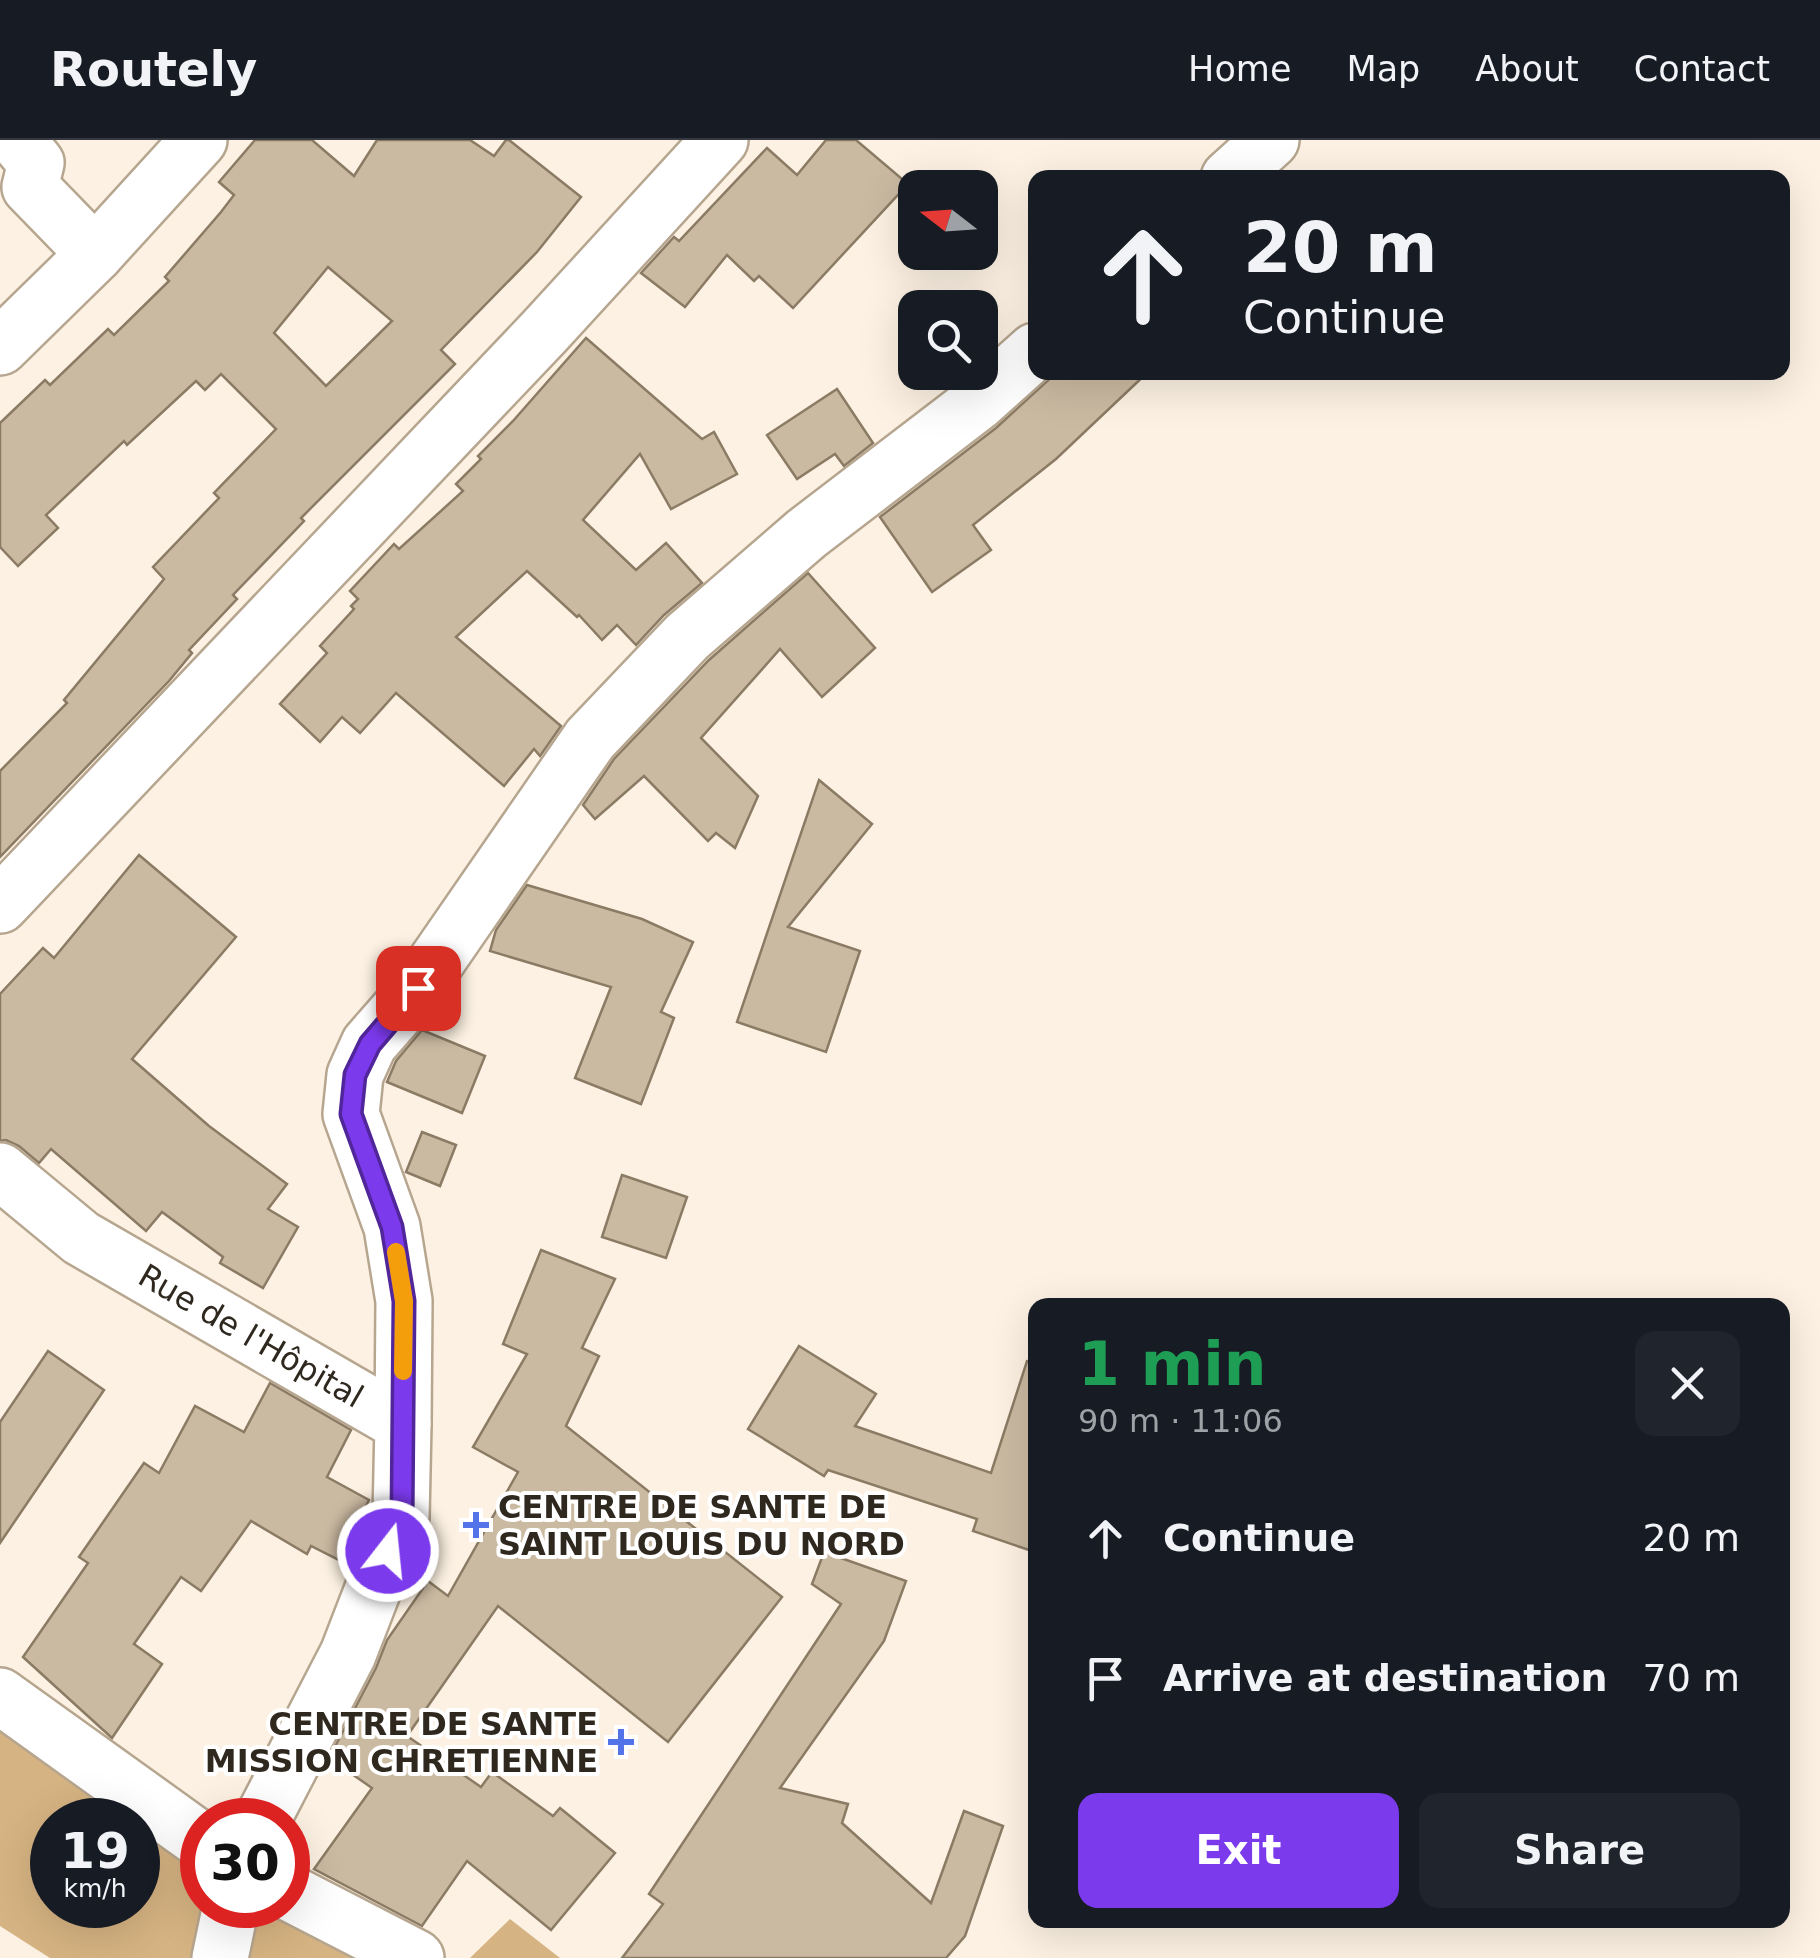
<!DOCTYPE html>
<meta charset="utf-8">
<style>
:root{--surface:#171b24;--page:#20242c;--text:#f1f3f6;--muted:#9ea1a6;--line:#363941;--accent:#7c3aed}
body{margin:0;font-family:"DejaVu Sans",sans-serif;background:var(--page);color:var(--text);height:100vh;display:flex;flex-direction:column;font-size:38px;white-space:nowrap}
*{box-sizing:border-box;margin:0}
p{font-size:32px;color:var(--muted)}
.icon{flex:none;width:55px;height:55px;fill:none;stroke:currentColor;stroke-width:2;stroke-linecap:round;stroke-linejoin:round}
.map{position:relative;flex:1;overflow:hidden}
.side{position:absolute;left:1028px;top:1158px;width:762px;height:630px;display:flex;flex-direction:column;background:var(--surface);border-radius:20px;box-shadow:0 10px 40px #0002}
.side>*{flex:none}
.hud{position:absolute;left:1028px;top:30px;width:762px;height:210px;border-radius:20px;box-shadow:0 10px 40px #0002;background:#171b24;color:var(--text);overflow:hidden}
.needle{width:65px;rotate:287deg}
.fabs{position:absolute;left:898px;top:30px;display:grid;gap:20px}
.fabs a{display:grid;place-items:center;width:100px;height:100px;border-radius:20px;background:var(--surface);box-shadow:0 10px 40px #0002;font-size:50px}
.speed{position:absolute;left:30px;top:1658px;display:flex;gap:20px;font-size:50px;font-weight:700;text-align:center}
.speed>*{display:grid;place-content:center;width:130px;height:130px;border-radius:50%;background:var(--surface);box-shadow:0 10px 40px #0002;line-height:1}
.speed small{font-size:25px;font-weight:400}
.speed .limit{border:15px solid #d22;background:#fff;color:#111}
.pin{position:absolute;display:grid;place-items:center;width:85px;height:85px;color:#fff;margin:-42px;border-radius:20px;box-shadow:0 5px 15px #0006}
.me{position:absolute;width:110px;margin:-55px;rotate:16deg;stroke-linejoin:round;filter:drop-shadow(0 0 8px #0008)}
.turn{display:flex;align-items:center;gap:35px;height:210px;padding:0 50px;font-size:45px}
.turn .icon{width:130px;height:130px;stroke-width:2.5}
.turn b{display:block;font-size:70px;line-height:85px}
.round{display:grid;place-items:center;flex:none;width:105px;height:105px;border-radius:20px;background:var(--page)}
.headline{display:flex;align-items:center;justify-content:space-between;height:170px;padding:0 50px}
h1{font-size:60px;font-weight:700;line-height:75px;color:#1e9e55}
.primary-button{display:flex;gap:20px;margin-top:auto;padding:20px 50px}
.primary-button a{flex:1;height:115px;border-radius:20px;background:var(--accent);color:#fff;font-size:40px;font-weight:700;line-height:115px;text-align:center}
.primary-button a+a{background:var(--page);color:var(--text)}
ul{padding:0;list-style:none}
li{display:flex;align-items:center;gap:30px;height:140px;padding:0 50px}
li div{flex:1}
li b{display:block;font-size:38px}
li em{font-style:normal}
header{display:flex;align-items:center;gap:60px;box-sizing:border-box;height:140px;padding:0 50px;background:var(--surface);border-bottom:2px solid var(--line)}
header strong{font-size:48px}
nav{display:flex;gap:55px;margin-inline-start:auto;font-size:35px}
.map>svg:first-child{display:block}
.forest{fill:#d6b382;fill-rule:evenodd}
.building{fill:#cbbaa2;stroke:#8b7b64;stroke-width:2.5;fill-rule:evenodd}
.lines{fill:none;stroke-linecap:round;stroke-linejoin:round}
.street-casing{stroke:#b7a68f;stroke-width:60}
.secondary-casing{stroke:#b7a68f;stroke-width:60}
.street{stroke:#fff;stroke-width:55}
.secondary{stroke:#fff;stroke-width:55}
.route-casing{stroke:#51269a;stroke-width:25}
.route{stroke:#7c3aed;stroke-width:18}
.slow{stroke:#f59e0b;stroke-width:18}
.poi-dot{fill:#5374e9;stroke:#fff;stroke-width:4}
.labels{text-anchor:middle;stroke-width:8;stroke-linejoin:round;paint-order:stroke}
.street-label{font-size:32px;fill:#2f281f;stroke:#fff}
.poi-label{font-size:32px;font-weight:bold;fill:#2f281f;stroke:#fff;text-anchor:start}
</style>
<header>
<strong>Routely</strong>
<nav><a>Home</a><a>Map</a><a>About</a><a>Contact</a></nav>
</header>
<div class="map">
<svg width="1820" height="1818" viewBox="0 0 1820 1818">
<rect width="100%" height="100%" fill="#fcf1e2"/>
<g class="forest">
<path d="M 0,1572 L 202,1705 L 202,1765 L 288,1765 L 375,1818 L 50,1818 L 0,1786 ZM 52,1680 L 138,1680 L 138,1765 L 52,1765 Z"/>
<path d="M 510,1779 L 560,1818 L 470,1818 Z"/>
</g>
<g class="building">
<path d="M 255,0 L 312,0 L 354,36 L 377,0 L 470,0 L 494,16 L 506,0 L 509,0 L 581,57 L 537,112 L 441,210 L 455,224 L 301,378 L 304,381 L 233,455 L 237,459 L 189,510 L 192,513 L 169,541 L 0,717 L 0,631 L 67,563 L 64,560 L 164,439 L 153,427 L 219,358 L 214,353 L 276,289 L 221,234 L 205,250 L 196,241 L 127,305 L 124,301 L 46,375 L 58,388 L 18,426 L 0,407 L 0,283 L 45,240 L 50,245 L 108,189 L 114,195 L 169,141 L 165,137 L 221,72 L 234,55 L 219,42 ZM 328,127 L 392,181 L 326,246 L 274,193 Z"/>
<path d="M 826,0 L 856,0 L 908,44 L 793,168 L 759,136 L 754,141 L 727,115 L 685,167 L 641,133 L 674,97 L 679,101 L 767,8 L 797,35 Z"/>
<path d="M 586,198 L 702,299 L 714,292 L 737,334 L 671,369 L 640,314 L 583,380 L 636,430 L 666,403 L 702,443 L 664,475 L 636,505 L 617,485 L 602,500 L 579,475 L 577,477 L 527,431 L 456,497 L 561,586 L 540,616 L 534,609 L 504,646 L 396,553 L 360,593 L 342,577 L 320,602 L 280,564 L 327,513 L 320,506 L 354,469 L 351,466 L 358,459 L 350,451 L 394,404 L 399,409 L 463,351 L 456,344 L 481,319 L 478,316 L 513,281 Z"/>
<path d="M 1057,232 L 1148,232 L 1056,319 L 973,385 L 991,410 L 932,452 L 880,377 L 996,288 Z"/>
<path d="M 837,249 L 873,303 L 844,326 L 835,314 L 797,339 L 767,295 Z"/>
<path d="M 808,433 L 875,508 L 822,557 L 780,509 L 701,598 L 758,656 L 735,708 L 716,693 L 708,701 L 644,636 L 595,679 L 583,665 L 614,619 L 709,520 Z"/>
<path d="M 819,640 L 872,684 L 788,787 L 860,811 L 826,912 L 737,882 Z"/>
<path d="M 139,715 L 236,797 L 132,919 L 209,986 L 287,1044 L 268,1069 L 298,1087 L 263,1148 L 220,1123 L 223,1117 L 162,1072 L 146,1091 L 51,1009 L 39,1023 L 19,1006 L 6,1000 L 0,1001 L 0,854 L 43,808 L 54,818 Z"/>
<path d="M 527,745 L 642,779 L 693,802 L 661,872 L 674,878 L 641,964 L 575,938 L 611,847 L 490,811 L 496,790 Z"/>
<path d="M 422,890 L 485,916 L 462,973 L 387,942 L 396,921 Z"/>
<path d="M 422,992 L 456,1005 L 440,1046 L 406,1032 Z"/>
<path d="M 622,1035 L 687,1057 L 666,1118 L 602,1097 Z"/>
<path d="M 541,1110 L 615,1139 L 582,1208 L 599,1216 L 566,1286 L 782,1457 L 668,1602 L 498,1466 L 407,1596 L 481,1647 L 492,1632 L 553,1676 L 560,1668 L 615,1713 L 551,1790 L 467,1721 L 422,1786 L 314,1729 L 372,1648 L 329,1618 L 376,1528 L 387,1500 L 428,1441 L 448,1456 L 518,1332 L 473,1307 L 527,1214 L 503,1204 Z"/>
<path d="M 799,1206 L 876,1254 L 855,1286 L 991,1333 L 1027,1221 L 1035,1222 L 1035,1412 L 973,1391 L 977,1379 L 828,1330 L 824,1336 L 748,1289 Z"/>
<path d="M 48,1211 L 104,1250 L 0,1403 L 0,1282 Z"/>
<path d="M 270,1243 L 351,1290 L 327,1337 L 369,1360 L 339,1420 L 311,1406 L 307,1414 L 251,1381 L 201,1451 L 181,1437 L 134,1504 L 162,1524 L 112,1598 L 23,1517 L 88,1423 L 79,1417 L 144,1323 L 159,1333 L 195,1266 L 244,1292 Z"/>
<path d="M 824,1412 L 906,1441 L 884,1501 L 780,1648 L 848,1664 L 842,1683 L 931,1763 L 964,1671 L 1003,1686 L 965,1796 L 946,1818 L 622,1818 L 663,1764 L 649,1754 L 841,1464 L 812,1444 Z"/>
</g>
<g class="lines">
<g class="street-casing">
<g id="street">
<path d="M 17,0 L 36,23 L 30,47 L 95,114"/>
<path d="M 1229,38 L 1271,0"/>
<path d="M 0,765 L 545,191 L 720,0"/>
<path d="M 0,1031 L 81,1098 L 403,1284 L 401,1377 L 348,1514 L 262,1680"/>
<path d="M 403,1284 L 404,1161 L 392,1087 L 351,974 L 355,935 L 369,904 L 418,848 L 590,599 L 687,497 L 806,394 L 977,263 L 1035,211"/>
<path d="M 0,1556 L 202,1701"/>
<path d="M 288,1752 L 416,1818"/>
<path d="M 220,1818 L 231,1765"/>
</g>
</g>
<g class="secondary-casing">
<path id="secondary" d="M 0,207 L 95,114 L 199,0"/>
</g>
<use href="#street" class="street"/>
<use href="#secondary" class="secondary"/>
</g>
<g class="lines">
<g class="route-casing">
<path id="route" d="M 388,1411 L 402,1377 L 404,1161 L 392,1087 L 351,974 L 355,935 L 370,904 L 418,848"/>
</g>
<use href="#route" class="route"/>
<path class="slow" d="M 396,1112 L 404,1161 L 403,1231"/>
</g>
<g class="poi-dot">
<path d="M471 1370h10v10h10v10h-10v10h-10v-10h-10v-10h10z"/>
<path d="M616 1587h10v10h10v10h-10v10h-10v-10h-10v-10h10z"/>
</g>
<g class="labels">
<g class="street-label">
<text transform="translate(251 1196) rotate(30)" y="11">Rue de l'Hôpital</text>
</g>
<g class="poi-label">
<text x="498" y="1378">CENTRE DE SANTE DE<tspan x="498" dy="37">SAINT LOUIS DU NORD</tspan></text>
<text x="598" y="1595" text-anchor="end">CENTRE DE SANTE<tspan x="598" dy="37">MISSION CHRETIENNE</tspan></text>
</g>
</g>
</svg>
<div class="fabs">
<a><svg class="needle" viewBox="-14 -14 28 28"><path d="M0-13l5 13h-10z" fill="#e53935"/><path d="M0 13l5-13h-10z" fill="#9ea1a6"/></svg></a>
<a><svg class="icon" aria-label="search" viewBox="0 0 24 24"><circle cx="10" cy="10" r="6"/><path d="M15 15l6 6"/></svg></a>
</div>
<div class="speed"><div>19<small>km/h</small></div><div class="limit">30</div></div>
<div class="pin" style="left:418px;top:848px;background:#d93025"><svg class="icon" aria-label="arrive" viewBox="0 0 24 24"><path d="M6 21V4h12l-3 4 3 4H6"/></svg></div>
<svg class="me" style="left:388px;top:1411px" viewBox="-20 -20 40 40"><circle r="17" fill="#7c3aed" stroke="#fff" stroke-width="3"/><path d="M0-11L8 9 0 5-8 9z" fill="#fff"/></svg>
<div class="hud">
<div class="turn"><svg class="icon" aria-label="ahead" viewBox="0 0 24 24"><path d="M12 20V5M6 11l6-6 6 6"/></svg><div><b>20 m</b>Continue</div></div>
</div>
<section class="side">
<div class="headline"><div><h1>1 min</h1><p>90 m · 11:06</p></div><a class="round"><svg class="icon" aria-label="close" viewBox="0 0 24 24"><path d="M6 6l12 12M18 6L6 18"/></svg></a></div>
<ul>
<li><svg class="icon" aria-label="ahead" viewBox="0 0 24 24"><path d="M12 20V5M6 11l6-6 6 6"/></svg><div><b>Continue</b></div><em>20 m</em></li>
<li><svg class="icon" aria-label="arrive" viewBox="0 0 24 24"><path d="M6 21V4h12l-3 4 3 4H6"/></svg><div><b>Arrive at destination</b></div><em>70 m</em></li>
</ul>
<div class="primary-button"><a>Exit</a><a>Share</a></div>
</section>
</div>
